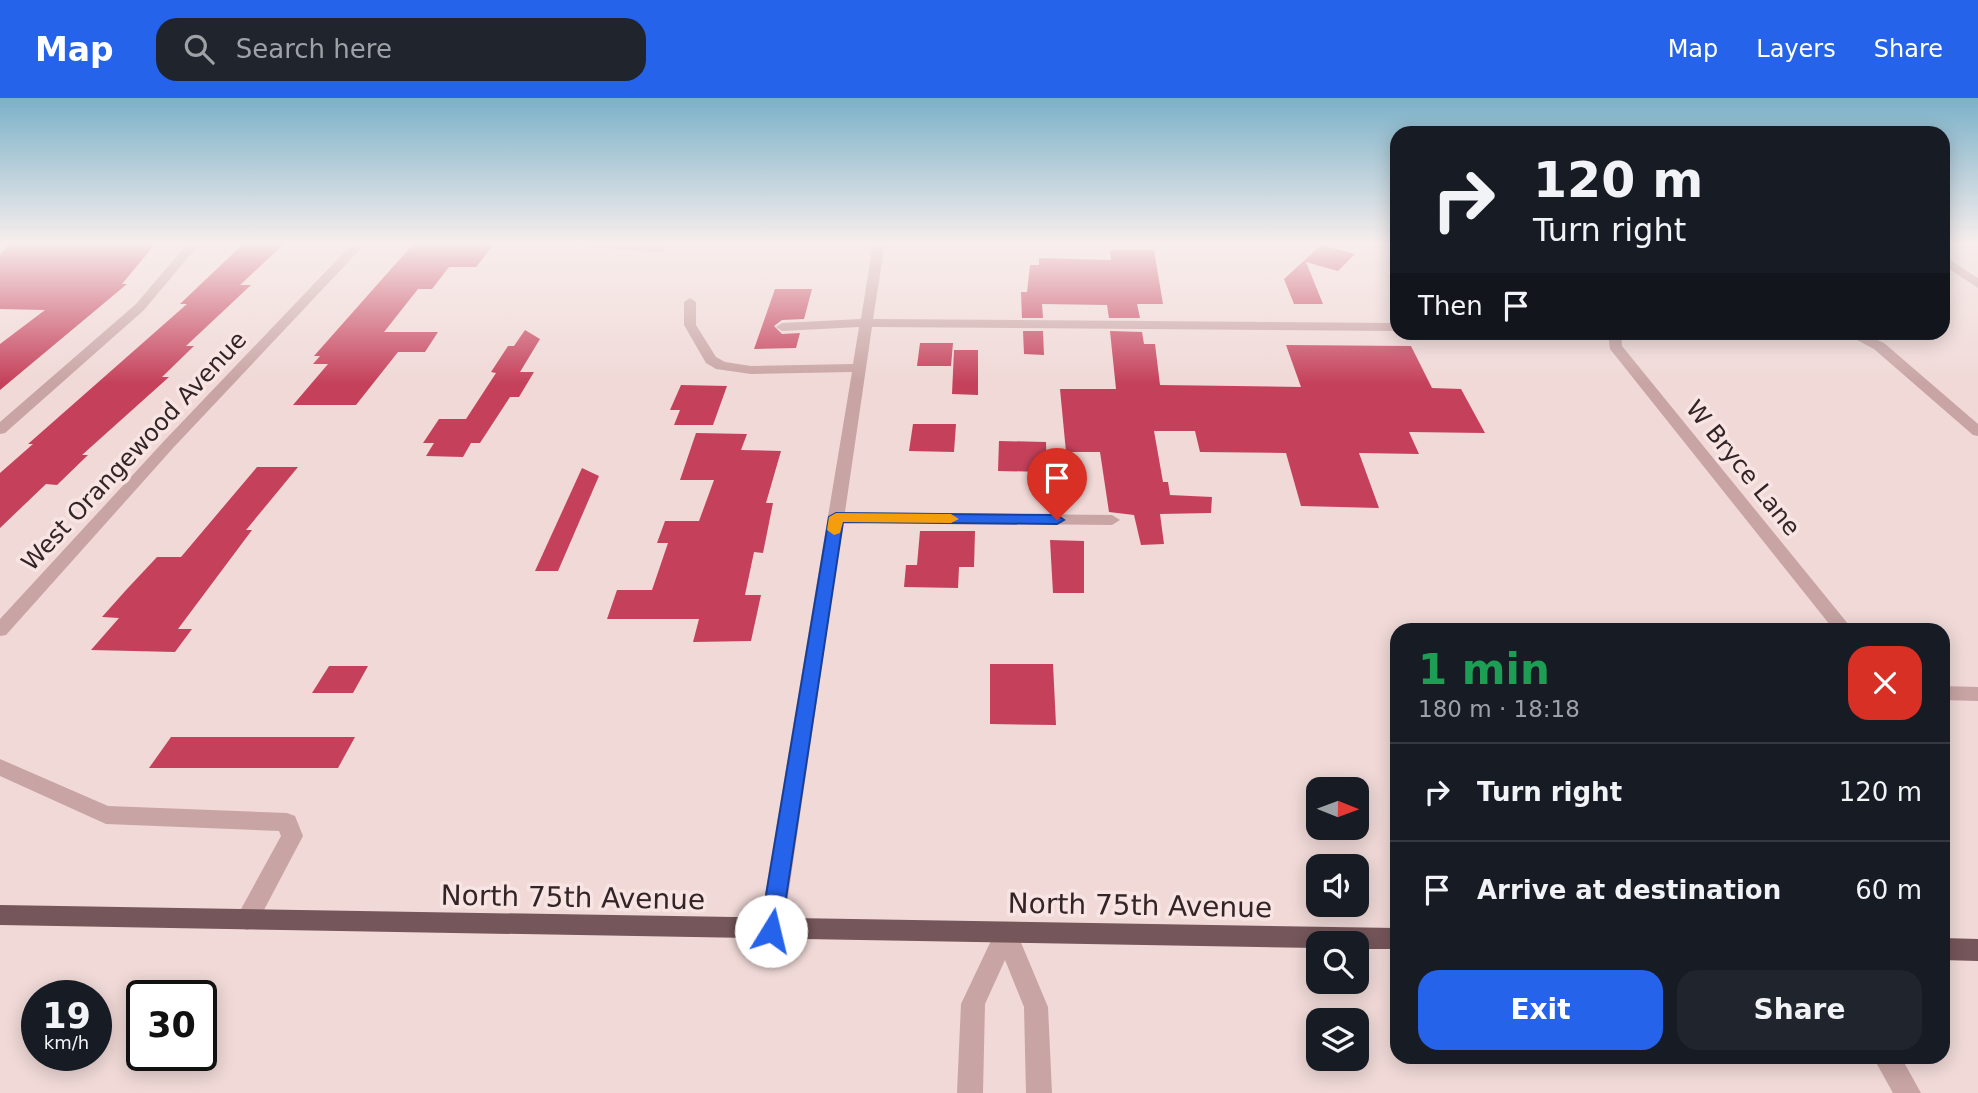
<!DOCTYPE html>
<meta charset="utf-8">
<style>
:root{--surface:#171b24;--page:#20242c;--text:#f1f3f6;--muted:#9ea1a6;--line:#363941;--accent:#2563eb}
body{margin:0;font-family:"DejaVu Sans",sans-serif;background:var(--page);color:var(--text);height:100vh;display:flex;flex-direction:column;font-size:26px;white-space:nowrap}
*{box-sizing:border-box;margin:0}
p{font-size:23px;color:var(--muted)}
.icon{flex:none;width:38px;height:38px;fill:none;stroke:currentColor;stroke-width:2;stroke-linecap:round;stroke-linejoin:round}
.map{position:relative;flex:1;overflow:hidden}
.drawer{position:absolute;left:1390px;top:525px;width:560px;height:441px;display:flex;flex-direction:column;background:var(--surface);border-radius:21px;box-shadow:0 4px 18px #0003}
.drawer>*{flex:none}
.hud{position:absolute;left:1390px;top:28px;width:560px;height:214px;border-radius:21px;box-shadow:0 4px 18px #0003;background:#171b24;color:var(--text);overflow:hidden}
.needle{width:46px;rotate:91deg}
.fabs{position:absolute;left:1306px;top:679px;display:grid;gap:14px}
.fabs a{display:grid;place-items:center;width:63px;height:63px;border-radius:14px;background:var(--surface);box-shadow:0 4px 18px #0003;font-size:35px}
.speed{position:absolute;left:21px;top:882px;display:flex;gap:14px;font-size:35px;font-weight:700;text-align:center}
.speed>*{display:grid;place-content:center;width:91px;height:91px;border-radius:50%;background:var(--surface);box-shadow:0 4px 18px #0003;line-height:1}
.speed small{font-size:18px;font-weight:400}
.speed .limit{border:4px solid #111;border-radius:10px;background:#fff;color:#111}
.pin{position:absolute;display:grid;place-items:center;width:60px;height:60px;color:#fff;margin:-72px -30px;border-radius:50% 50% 50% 0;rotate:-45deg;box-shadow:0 0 7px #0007}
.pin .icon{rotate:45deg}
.me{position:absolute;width:77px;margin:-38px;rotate:9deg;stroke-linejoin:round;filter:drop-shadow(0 0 5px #0008)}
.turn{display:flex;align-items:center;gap:24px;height:147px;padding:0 28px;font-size:32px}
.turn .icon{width:91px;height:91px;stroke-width:2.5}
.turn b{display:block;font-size:49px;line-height:60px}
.then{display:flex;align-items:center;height:66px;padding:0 28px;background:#0003;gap:14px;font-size:26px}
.round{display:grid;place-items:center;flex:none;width:74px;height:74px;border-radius:21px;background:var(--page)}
.headline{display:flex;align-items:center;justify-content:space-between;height:119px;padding:0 28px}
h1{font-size:42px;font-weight:600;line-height:52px;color:#1e9e55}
.cta{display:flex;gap:14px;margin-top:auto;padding:14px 28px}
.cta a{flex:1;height:80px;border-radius:21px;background:var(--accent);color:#fff;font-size:28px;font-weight:600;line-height:80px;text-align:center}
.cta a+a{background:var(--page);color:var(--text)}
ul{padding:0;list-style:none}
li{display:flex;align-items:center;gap:21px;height:98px;padding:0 28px;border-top:2px solid var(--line)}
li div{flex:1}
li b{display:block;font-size:26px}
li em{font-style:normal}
header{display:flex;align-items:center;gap:42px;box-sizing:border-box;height:98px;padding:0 35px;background:var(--accent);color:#fff}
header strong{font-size:33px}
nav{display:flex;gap:38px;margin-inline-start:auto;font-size:24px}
.search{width:490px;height:63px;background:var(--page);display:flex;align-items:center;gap:18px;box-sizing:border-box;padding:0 24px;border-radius:21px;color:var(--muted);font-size:26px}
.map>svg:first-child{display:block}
.building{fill:#c5415b}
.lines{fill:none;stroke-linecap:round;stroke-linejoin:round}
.minor{fill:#c8a4a4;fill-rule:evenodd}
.major{fill:#75565a;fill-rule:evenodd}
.route{fill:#2563eb;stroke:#184099;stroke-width:2}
.slow{fill:#f59e0b}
.labels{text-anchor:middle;stroke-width:7;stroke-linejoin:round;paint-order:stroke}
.street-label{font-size:24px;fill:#332527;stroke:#f8e5e3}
.near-street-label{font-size:28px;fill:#332527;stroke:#f8e5e3}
</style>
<header>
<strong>Map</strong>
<div class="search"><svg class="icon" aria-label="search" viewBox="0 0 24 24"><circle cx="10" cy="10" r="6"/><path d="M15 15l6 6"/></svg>Search here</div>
<nav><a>Map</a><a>Layers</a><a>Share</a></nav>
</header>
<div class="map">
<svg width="1978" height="995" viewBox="0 0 1978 995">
<rect width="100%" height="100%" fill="#f0d9d7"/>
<g class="building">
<path d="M 10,145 L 156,145 L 122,186 L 127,186 L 0,292 L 0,246 L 45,212 L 0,211 L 0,157 Z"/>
<path d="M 244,145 L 285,145 L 240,187 L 251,187 L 186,248 L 194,248 L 162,279 L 169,279 L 82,357 L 88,357 L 57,387 L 46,386 L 0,430 L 0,375 L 33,346 L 28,346 L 187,206 L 180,206 Z"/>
<path d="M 414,145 L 495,145 L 476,169 L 449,169 L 432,191 L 418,191 L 384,234 L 438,234 L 425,254 L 398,254 L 356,307 L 293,307 L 328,266 L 313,266 L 320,258 L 314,258 Z"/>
<path d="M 1321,147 L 1355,156 L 1338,173 L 1306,164 L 1323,206 L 1294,206 L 1284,181 Z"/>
<path d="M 1110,152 L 1154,152 L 1163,206 L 1137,206 L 1140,220 L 1109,220 L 1107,207 L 1042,206 L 1043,220 L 1022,220 L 1021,194 L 1027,194 L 1030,167 L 1039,167 L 1039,160 L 1111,162 Z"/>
<path d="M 775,191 L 812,191 L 804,221 L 782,222 L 774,228 L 782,236 L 800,235 L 796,250 L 754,251 Z"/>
<path d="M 525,232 L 540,241 L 520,274 L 534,274 L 519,299 L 510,299 L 480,345 L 471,345 L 463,359 L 426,358 L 434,345 L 423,345 L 439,321 L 466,321 L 496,275 L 491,274 L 508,248 L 514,248 Z"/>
<path d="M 1023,233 L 1043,233 L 1044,257 L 1024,256 Z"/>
<path d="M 1110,233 L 1142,234 L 1144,246 L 1155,246 L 1160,287 L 1301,289 L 1286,247 L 1411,248 L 1432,290 L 1461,291 L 1485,335 L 1409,334 L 1419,356 L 1359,355 L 1379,410 L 1301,408 L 1286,355 L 1200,354 L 1195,333 L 1154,333 L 1163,384 L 1168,384 L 1170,397 L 1212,399 L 1211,415 L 1160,416 L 1164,446 L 1141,447 L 1134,417 L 1109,414 L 1100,354 L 1066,354 L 1060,291 L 1116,291 Z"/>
<path d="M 920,245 L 953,245 L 951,268 L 917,268 Z"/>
<path d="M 954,252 L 978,252 L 978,297 L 952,296 Z"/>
<path d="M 681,287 L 727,288 L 713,327 L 674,327 L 680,312 L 670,312 Z"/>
<path d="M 913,326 L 956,326 L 954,354 L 909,353 Z"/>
<path d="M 696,335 L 747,336 L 741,352 L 781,353 L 766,405 L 773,405 L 763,455 L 754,454 L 745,497 L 761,497 L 751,543 L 693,544 L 699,521 L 607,521 L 617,492 L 652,492 L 668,445 L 657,445 L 665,423 L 699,423 L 714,382 L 680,382 Z"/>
<path d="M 999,343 L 1046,344 L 1047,374 L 998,373 Z"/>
<path d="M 257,369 L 298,369 L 246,432 L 252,432 L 178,531 L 192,531 L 175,554 L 91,552 L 119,520 L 102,519 L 127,491 L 157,459 L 181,459 Z"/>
<path d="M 582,370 L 599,378 L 558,473 L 535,473 Z"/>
<path d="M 920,433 L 975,433 L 974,469 L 959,469 L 958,490 L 904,489 L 906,467 L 917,467 Z"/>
<path d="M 1050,442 L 1084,443 L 1084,495 L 1053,495 Z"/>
<path d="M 990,566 L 1053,566 L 1056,627 L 990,626 Z"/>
<path d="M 329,568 L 368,568 L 353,595 L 312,595 Z"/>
<path d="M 171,639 L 355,639 L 338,670 L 149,670 Z"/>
</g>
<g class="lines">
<g class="minor">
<path d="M 188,145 L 200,145 L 144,212 L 5,335 L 0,336 L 0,324 L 136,206 Z"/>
<path d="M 353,145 L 366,145 L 174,349 L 6,537 L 0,538 L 0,521 L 164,343 Z"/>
<path d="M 575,145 C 596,145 650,140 666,151 L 660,154 L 581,148 Z"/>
<path d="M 873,145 L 885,145 L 873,221 L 1396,225 L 1396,233 L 872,229 L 845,414 L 1112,417 L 1120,422 L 1112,427 L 843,424 L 783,833 L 779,840 L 771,844 L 763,840 L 759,833 L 852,274 L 751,276 L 716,271 L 706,265 L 684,227 L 684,204 L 690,200 L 696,204 L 696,227 L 716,259 L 725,264 L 751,268 L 853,266 L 859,229 L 782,233 L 776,229 L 782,225 L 861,221 Z"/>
<path d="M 1942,157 L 1978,180 L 1978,190 L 1942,166 Z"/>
<path d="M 1608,234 L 1621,234 L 1622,248 L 1853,532 L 1834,532 L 1610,251 Z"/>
<path d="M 1842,234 L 1860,234 L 1884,245 L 1978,326 L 1978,338 L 1973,337 L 1874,251 Z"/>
<path d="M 1942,588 L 1978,589 L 1978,603 L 1942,602 Z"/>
<path d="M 0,661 L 108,708 L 287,715 L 295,718 L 303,738 L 255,829 L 247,832 L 239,829 L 235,822 L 281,738 L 279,733 L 106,726 L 0,678 Z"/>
<path d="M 1006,824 L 1014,828 L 1048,909 L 1052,995 L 1026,995 L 1024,909 L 1005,862 L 985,906 L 983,995 L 957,995 L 961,906 L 998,828 Z"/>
<path d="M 1873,959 L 1901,959 L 1921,995 L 1893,995 Z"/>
</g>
<g class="major">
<path d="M 0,807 L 1396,830 L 1396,851 L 1356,851 L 1356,845 L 1318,845 L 1318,850 L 0,827 Z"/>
<path d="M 1942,840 L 1978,841 L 1978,863 L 1942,862 Z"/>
</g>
</g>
<linearGradient id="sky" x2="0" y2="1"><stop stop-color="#7bb1c8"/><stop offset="0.51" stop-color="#f8eeed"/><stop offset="1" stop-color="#f8eeed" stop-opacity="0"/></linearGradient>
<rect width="1978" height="285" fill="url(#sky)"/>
<path class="route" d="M 836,415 L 1057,417 L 1064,422 L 1057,426 L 843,424 L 781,833 L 778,839 L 771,842 L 763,839 L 760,833 L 829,419 Z"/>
<path class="slow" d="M 836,415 L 951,416 L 959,421 L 951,425 L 843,424 L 840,435 L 834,437 L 827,432 L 829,419 Z"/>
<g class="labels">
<g class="street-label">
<text transform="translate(134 353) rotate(-47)" y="8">West Orangewood Avenue</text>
<text transform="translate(1743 370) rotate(51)" y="8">W Bryce Lane</text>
</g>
<g class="near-street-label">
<text transform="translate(573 799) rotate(1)" y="10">North 75th Avenue</text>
<text transform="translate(1140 807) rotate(1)" y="10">North 75th Avenue</text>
</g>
</g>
</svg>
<div class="fabs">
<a><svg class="needle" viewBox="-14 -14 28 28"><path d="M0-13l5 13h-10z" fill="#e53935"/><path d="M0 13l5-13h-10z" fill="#9ea1a6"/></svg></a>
<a><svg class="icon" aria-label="sound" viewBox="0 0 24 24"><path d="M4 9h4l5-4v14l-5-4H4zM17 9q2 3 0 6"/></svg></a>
<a><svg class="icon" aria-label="search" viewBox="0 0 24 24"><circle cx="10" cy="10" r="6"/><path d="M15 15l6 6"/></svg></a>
<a><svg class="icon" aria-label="layers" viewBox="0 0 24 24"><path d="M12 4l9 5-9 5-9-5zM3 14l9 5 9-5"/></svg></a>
</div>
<div class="speed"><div>19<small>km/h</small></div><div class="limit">30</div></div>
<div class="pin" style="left:1057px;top:422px;background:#d93025"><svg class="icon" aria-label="arrive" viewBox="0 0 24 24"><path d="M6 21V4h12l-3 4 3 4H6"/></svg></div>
<svg class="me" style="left:771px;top:833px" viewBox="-20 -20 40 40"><circle r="19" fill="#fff"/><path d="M0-13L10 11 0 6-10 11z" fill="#2563eb"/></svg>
<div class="hud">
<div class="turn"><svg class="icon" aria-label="right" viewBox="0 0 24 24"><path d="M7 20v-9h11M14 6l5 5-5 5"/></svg><div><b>120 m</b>Turn right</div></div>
<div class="then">Then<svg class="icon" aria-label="arrive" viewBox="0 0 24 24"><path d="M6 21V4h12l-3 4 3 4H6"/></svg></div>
</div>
<section class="drawer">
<div class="headline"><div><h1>1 min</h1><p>180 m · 18:18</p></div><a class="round" style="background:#d93025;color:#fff"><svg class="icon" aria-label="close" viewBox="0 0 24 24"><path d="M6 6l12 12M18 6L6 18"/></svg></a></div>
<ul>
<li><svg class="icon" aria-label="right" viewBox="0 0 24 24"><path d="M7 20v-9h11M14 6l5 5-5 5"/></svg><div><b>Turn right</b></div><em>120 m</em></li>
<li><svg class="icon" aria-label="arrive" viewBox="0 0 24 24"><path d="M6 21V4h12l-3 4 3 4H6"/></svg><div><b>Arrive at destination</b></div><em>60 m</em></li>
</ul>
<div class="cta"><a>Exit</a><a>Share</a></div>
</section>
</div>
